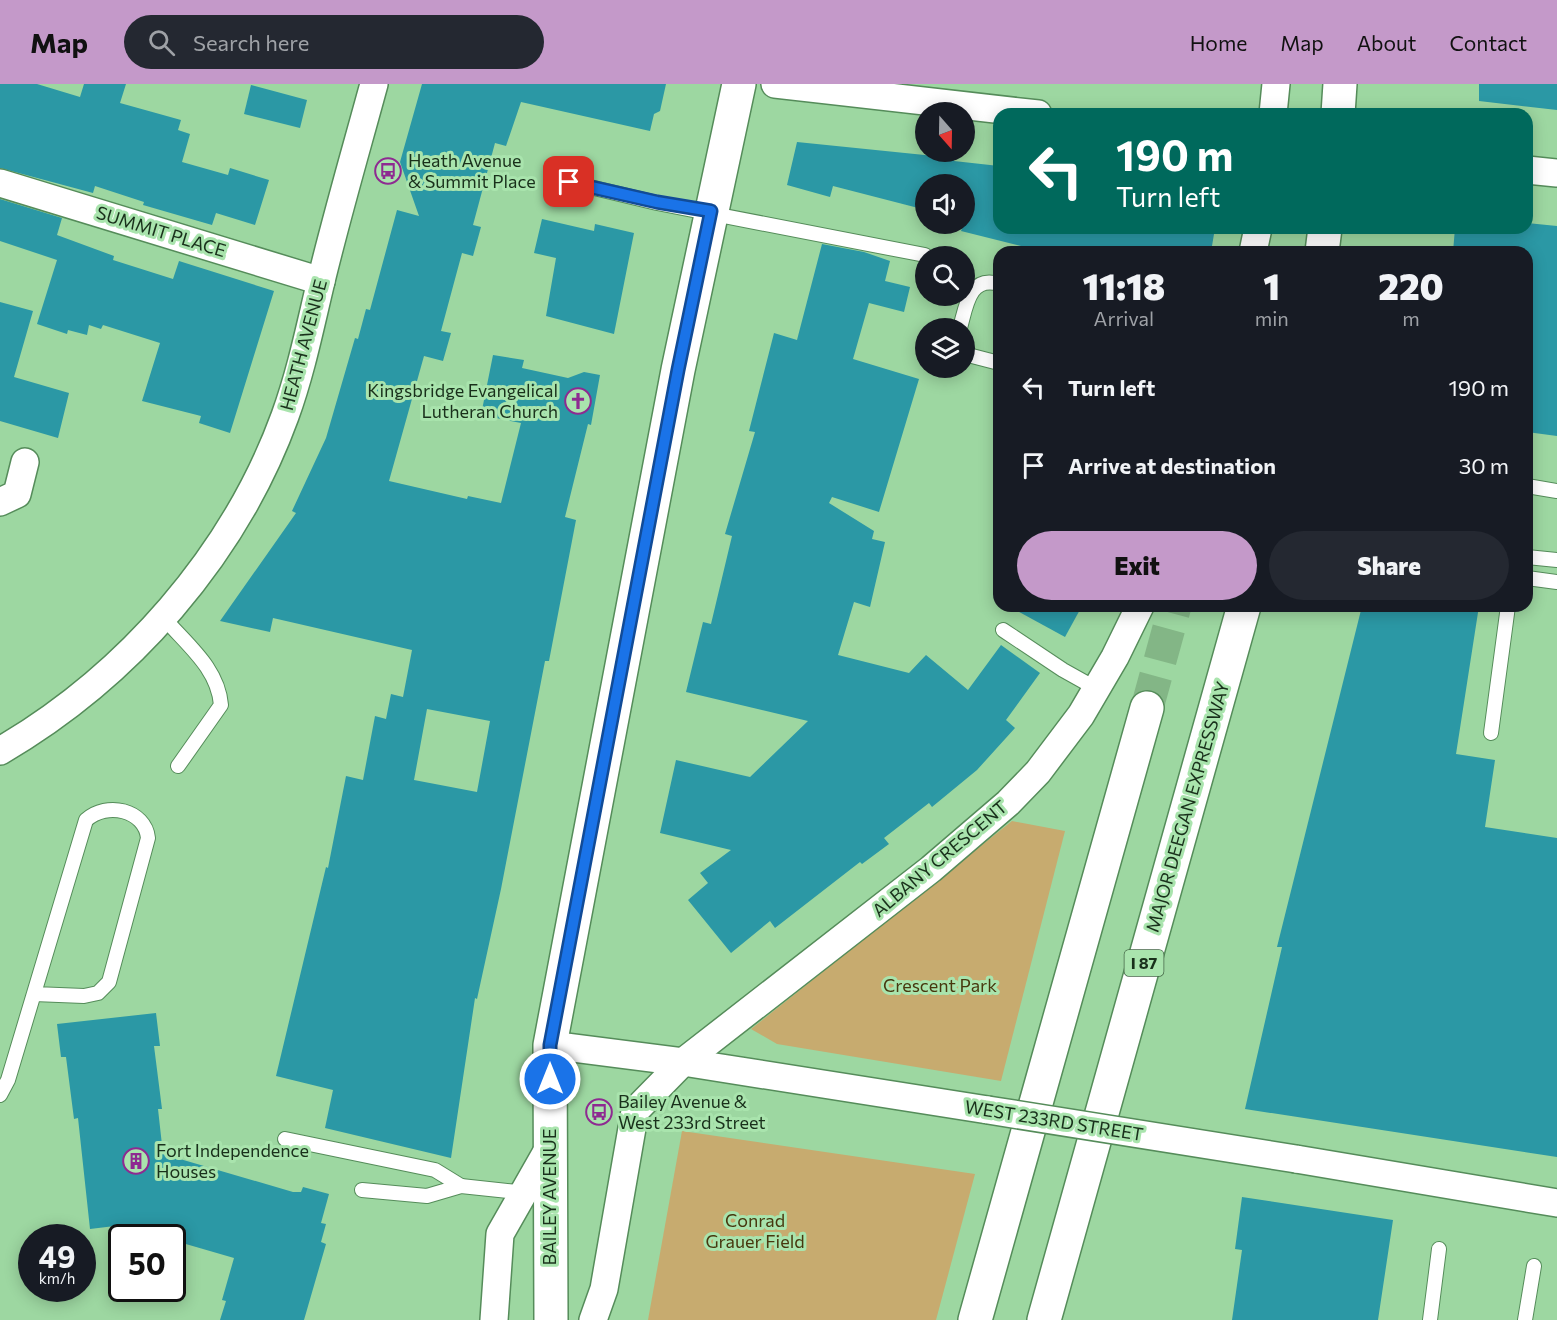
<!DOCTYPE html>
<style>
:root{--surface:#171b24;--page:#242831;--text:#f1f3f6;--muted:#9ea1a6;--accent:#c499c9}
body{margin:0;font-family:Commissioner,sans-serif;background:var(--page);color:var(--text);height:100vh;display:flex;flex-direction:column;font-size:22px;white-space:nowrap}
*{box-sizing:border-box;margin:0}
p{font-size:20px;color:var(--muted)}
.icon{flex:none;width:33px;height:33px;fill:none;stroke:currentColor;stroke-width:2;stroke-linecap:round;stroke-linejoin:round}
.map{position:relative;flex:1;overflow:hidden}
.sheet{position:absolute;left:993px;top:162px;width:540px;height:366px;display:flex;flex-direction:column;background:var(--surface);border-radius:18px;box-shadow:0 3px 15px #0003}
.sheet>*{flex:none}
.hud{position:absolute;left:993px;top:24px;width:540px;height:126px;border-radius:18px;box-shadow:0 3px 15px #0003;background:#00695c;color:#fff;overflow:hidden}
.needle{width:39px;rotate:160deg}
.buttons{position:absolute;left:915px;top:18px;display:grid;gap:12px}
.buttons a{display:grid;place-items:center;width:60px;height:60px;border-radius:50%;background:var(--surface);box-shadow:0 3px 15px #0003;font-size:30px}
.speed{position:absolute;left:18px;top:1140px;display:flex;gap:12px;font-size:30px;font-weight:700;text-align:center}
.speed>*{display:grid;place-content:center;width:78px;height:78px;border-radius:50%;background:var(--surface);box-shadow:0 3px 15px #0003;line-height:1}
.speed small{font-size:15px;font-weight:400}
.speed .limit{border:3px solid #111;border-radius:9px;background:#fff;color:#111}
.pin{position:absolute;display:grid;place-items:center;width:51px;height:51px;color:#fff;margin:-26px;border-radius:12px;box-shadow:0 3px 9px #0006}
.me{position:absolute;width:66px;margin:-33px;rotate:0deg;stroke-linejoin:round;filter:drop-shadow(0 0 4px #0008)}
.turn{display:flex;align-items:center;gap:21px;height:126px;padding:0 24px;font-size:27px}
.turn .icon{width:78px;height:78px;stroke-width:2.5}
.turn b{display:block;font-size:42px;line-height:51px}
.eta{display:flex;justify-content:space-evenly;align-items:center;height:102px;text-align:center}
.eta b{font-size:36px;font-weight:800;line-height:42px}
.action{display:flex;gap:12px;margin-top:auto;padding:12px 24px}
.action a{flex:1;height:69px;border-radius:36px;background:var(--accent);color:#111;font-size:24px;font-weight:800;line-height:69px;text-align:center}
.action a+a{background:var(--page);color:var(--text)}
ul{padding:0;list-style:none}
li{display:flex;align-items:center;gap:18px;height:78px;padding:0 24px}
li div{flex:1}
li b{display:block;font-size:22px}
li em{font-style:normal}
header{display:flex;align-items:center;gap:36px;box-sizing:border-box;height:84px;padding:0 30px;background:var(--accent);color:#111}
header strong{font-size:28px}
nav{display:flex;gap:33px;margin-inline-start:auto;font-size:21px}
.search{width:420px;height:54px;background:var(--page);display:flex;align-items:center;gap:15px;box-sizing:border-box;padding:0 21px;border-radius:33px;color:var(--muted);font-size:22px}
.map>svg:first-child{display:block}
.green{fill:#c7ab6f}
.building{fill:#2b98a5;fill-rule:evenodd}
.lines{fill:none;stroke-linecap:round;stroke-linejoin:round}
.highway-tunnel{stroke:#83b686;stroke-width:33;stroke-dasharray:33 16;stroke-linecap:butt}
.lane-casing{stroke:#558c5a;stroke-width:16}
.street-casing{stroke:#558c5a;stroke-width:30}
.secondary-casing{stroke:#558c5a;stroke-width:36}
.highway-casing{stroke:#558c5a;stroke-width:36}
.lane{stroke:#fff;stroke-width:14}
.street{stroke:#fff;stroke-width:27}
.secondary{stroke:#fff;stroke-width:33}
.highway{stroke:#fff;stroke-width:33}
.street-bridge-casing{stroke:#558c5a;stroke-width:30;stroke-linecap:butt}
.street-bridge{stroke:#fff;stroke-width:27}
.route-casing{stroke:#114b97;stroke-width:15}
.route{stroke:#1a73e8;stroke-width:10}
.labels{text-anchor:middle;stroke-width:6;stroke-linejoin:round;paint-order:stroke}
.shield{fill:#a9e4ad;stroke:#446647;stroke-width:1.5}
.shield-label{font-size:16px;font-weight:bold;fill:#19301b}
.poi-label{font-size:18px;fill:#19301b;stroke:#a9e4ad;text-anchor:start}
.street-label{font-size:18px;fill:#19301b;stroke:#a9e4ad}
.park-label{font-size:18px;fill:#47370e;stroke:#a9e4ad}
</style>
<header>
<strong>Map</strong>
<div class="search"><svg class="icon" aria-label="search" viewBox="0 0 24 24"><circle cx="10" cy="10" r="6"/><path d="M15 15l6 6"/></svg>Search here</div>
<nav><a>Home</a><a>Map</a><a>About</a><a>Contact</a></nav>
</header>
<div class="map">
<svg width="1557" height="1236" viewBox="0 0 1557 1236">
<rect width="100%" height="100%" fill="#9dd7a1"/>
<g class="green">
<path d="M 1012,737 L 1065,747 L 1001,997 L 777,960 L 751,945 Z"/>
<path d="M 682,1047 L 975,1090 L 936,1236 L 648,1236 Z"/>
</g>
<g class="building">
<path d="M 0,0 L 37,0 L 80,13 L 84,0 L 126,0 L 120,19 L 181,36 L 178,46 L 190,50 L 182,78 L 228,91 L 230,84 L 269,96 L 255,141 L 216,129 L 212,141 L 143,121 L 144,118 L 95,102 L 93,109 L 0,84 Z"/>
<path d="M 422,0 L 666,0 L 660,27 L 654,30 L 650,47 L 521,18 L 506,62 L 495,59 L 473,141 L 481,143 L 473,172 L 462,169 L 441,247 L 451,249 L 443,277 L 424,272 L 389,397 L 467,415 L 468,412 L 501,419 L 521,339 L 481,331 L 493,271 L 524,276 L 522,284 L 568,294 L 584,288 L 600,291 L 591,341 L 588,340 L 565,433 L 576,436 L 549,577 L 545,577 L 501,805 L 477,915 L 475,914 L 451,1074 L 325,1044 L 333,1006 L 276,992 L 326,783 L 328,784 L 346,692 L 363,696 L 375,632 L 386,635 L 391,610 L 403,613 L 412,566 L 273,534 L 270,548 L 220,537 L 296,429 L 292,427 L 326,354 L 355,254 L 358,255 L 366,225 L 370,226 L 397,126 L 419,132 L 400,78 ZM 427,625 L 490,637 L 477,708 L 414,696 Z"/>
<path d="M 1479,0 L 1557,0 L 1557,26 L 1479,17 Z"/>
<path d="M 251,1 L 307,16 L 300,44 L 244,30 Z"/>
<path d="M 797,58 L 954,74 L 954,77 L 999,82 L 999,144 L 1215,144 L 1211,168 L 1045,168 L 961,147 L 964,140 L 964,100 L 926,100 L 926,126 L 833,102 L 830,113 L 787,101 Z"/>
<path d="M 0,115 L 62,134 L 57,151 L 114,172 L 113,176 L 173,195 L 179,177 L 274,207 L 230,349 L 199,339 L 201,332 L 142,317 L 160,259 L 103,241 L 101,245 L 89,241 L 87,251 L 68,246 L 67,250 L 37,240 L 57,176 L 0,157 Z"/>
<path d="M 542,135 L 594,147 L 595,140 L 634,149 L 614,250 L 546,232 L 556,174 L 534,169 Z"/>
<path d="M 1527,139 L 1557,142 L 1557,352 L 1527,348 L 1527,168 L 1453,168 L 1455,144 L 1527,144 Z"/>
<path d="M 822,160 L 864,168 L 890,177 L 885,197 L 910,203 L 904,228 L 869,219 L 853,275 L 919,295 L 879,428 L 832,413 L 829,419 L 874,447 L 872,455 L 885,458 L 870,523 L 854,518 L 838,571 L 909,589 L 926,571 L 968,606 L 1001,561 L 1040,589 L 1006,636 L 1015,644 L 977,686 L 932,723 L 929,719 L 884,754 L 889,760 L 862,780 L 860,778 L 775,844 L 770,837 L 731,869 L 688,816 L 708,799 L 700,789 L 731,766 L 660,749 L 676,676 L 750,693 L 808,637 L 686,608 L 703,538 L 711,540 L 732,452 L 725,450 L 755,348 L 749,347 L 774,249 L 797,256 Z"/>
<path d="M 0,218 L 33,227 L 14,293 L 69,309 L 58,354 L 0,337 Z"/>
<path d="M 1008,522 L 1082,522 L 1065,553 Z"/>
<path d="M 1362,522 L 1479,522 L 1456,670 L 1495,676 L 1485,743 L 1557,754 L 1557,1073 L 1245,1025 L 1282,863 L 1277,863 Z"/>
<path d="M 156,929 L 160,962 L 154,962 L 162,1025 L 158,1025 L 163,1070 L 293,1108 L 301,1108 L 303,1103 L 329,1110 L 321,1139 L 326,1140 L 321,1158 L 326,1160 L 304,1236 L 220,1236 L 226,1217 L 222,1216 L 234,1174 L 172,1156 L 172,1154 L 123,1141 L 90,1145 L 78,1034 L 74,1035 L 66,973 L 61,973 L 57,940 Z"/>
<path d="M 1242,1113 L 1393,1136 L 1378,1236 L 1232,1236 L 1242,1166 L 1235,1165 Z"/>
</g>
<g class="lines">
<path class="highway-tunnel" d="M 1147,624 L 1175,522"/>
<g class="lane-casing">
<g id="lane">
<path d="M 569,98 L 657,119 L 925,171"/>
<path d="M 960,244 C 966,223 969,191 999,200"/>
<path d="M 964,266 L 972,272 L 999,279"/>
<path d="M 1527,402 L 1557,407"/>
<path d="M 1527,473 L 1557,476"/>
<path d="M 1527,494 L 1557,498"/>
<path d="M 164,534 C 187,561 218,584 221,621 L 178,682"/>
<path d="M 1003,546 L 1063,586 L 1097,605"/>
<path d="M 1491,649 L 1508,522"/>
<path d="M 0,1011 L 8,996 L 86,736 C 107,717 145,726 148,754 L 109,898 L 98,909 L 84,912 L 34,910"/>
<path d="M 285,1055 L 435,1086 L 461,1102"/>
<path d="M 362,1106 L 427,1112 L 461,1102 L 526,1109"/>
<path d="M 1430,1236 L 1439,1165"/>
<path d="M 1525,1236 L 1534,1182"/>
</g>
</g>
<g class="street-casing">
<g id="street">
<path d="M 775,0 L 1038,30"/>
<path d="M 1273,30 L 1276,0"/>
<path d="M 1527,86 L 1557,89"/>
<path d="M 0,99 L 321,197"/>
<path d="M 1253,168 L 1258,144"/>
<path d="M 0,418 L 17,410 L 25,378"/>
<path d="M 0,667 C 127,593 234,472 285,332 C 301,288 310,243 321,197 C 337,131 356,66 374,0"/>
<path d="M 550,961 L 683,978 L 988,1026"/>
<path d="M 1296,1075 L 1557,1119"/>
<path d="M 494,1236 L 500,1150 L 549,1064"/>
<path d="M 593,1236 L 604,1205 L 635,1027 L 683,978 L 931,785 L 1008,719 L 1038,688 L 1081,631 L 1115,573 L 1140,522"/>
</g>
</g>
<g class="secondary-casing">
<path id="secondary" d="M 551,1236 L 550,961 L 678,286 L 739,0"/>
</g>
<g class="highway-casing">
<g id="highway">
<path d="M 1338,30 L 1340,0"/>
<path d="M 1322,168 L 1325,144"/>
<path d="M 975,1236 L 1147,624"/>
<path d="M 1044,1236 L 1244,522"/>
</g>
</g>
<use href="#lane" class="lane"/>
<use href="#street" class="street"/>
<use href="#secondary" class="secondary"/>
<use href="#highway" class="highway"/>
<g class="street-bridge-casing">
<path id="street-bridge" d="M 988,1026 L 1296,1075"/>
</g>
<use href="#street-bridge" class="street-bridge"/>
</g>
<g class="lines">
<g class="route-casing">
<path id="route" d="M 550,995 L 550,961 L 678,286 L 711,127 L 657,118 L 569,98"/>
</g>
<use href="#route" class="route"/>
</g>
<defs>
<g id="bus-ring" transform="scale(1.35)"><circle r="9.5" fill="#a9e4ad" stroke="#8e2a91" stroke-width="1.5"/><path d="M-5-6H5V4H4V6H2V4H-2V6H-4V4H-5ZM-3.5-4V0h7V-4ZM-3.5 1.2v1.5H-2V1.2ZM2 1.2v1.5H3.5V1.2Z" fill="#8e2a91"/></g>
<g id="church-ring" transform="scale(1.35)"><circle r="9.5" fill="#a9e4ad" stroke="#8e2a91" stroke-width="1.5"/><path d="M-1.2-6h2.4v3.5h3.3v2.4h-3.3V6h-2.4V-.1h-3.3v-2.4h3.3Z" fill="#8e2a91"/></g>
<g id="building-ring" transform="scale(1.35)"><circle r="9.5" fill="#a9e4ad" stroke="#8e2a91" stroke-width="1.5"/><path d="M-4-6H4V6H1V3H-1V6H-4ZM-2.5-4.3h1.7v1.8h-1.7ZM.8-4.3h1.7v1.8H.8ZM-2.5-1h1.7V.8h-1.7ZM.8-1h1.7V.8H.8Z" fill="#8e2a91"/></g>
</defs>
<g fill-rule="evenodd">
<use href="#bus-ring" x="388" y="87"/>
<use href="#church-ring" x="578" y="317"/>
<use href="#bus-ring" x="599" y="1028"/>
<use href="#building-ring" x="136" y="1077"/>
</g>
<g class="labels">
<rect class="shield" x="1124.5" y="866" width="39" height="26" rx="4.5"/>
<g class="shield-label">
<text x="1144" y="885">I 87</text>
</g>
<g class="poi-label">
<text x="408" y="83">Heath Avenue<tspan x="408" dy="21">&amp; Summit Place</tspan></text>
<text x="558" y="313" text-anchor="end">Kingsbridge Evangelical<tspan x="558" dy="21">Lutheran Church</tspan></text>
<text x="618" y="1024">Bailey Avenue &amp;<tspan x="618" dy="21">West 233rd Street</tspan></text>
<text x="156" y="1073">Fort Independence<tspan x="156" dy="21">Houses</tspan></text>
</g>
<g class="street-label">
<text transform="translate(161 148) rotate(17)" y="6">SUMMIT PLACE</text>
<text transform="translate(304 261) rotate(-75)" y="6">HEATH AVENUE</text>
<text transform="translate(1188 723) rotate(-74)" y="6">MAJOR DEEGAN EXPRESSWAY</text>
<text transform="translate(940 775) rotate(-40)" y="6">ALBANY CRESCENT</text>
<text transform="translate(1054 1037) rotate(9)" y="6">WEST 233RD STREET</text>
<text transform="translate(550 1113) rotate(-90)" y="6">BAILEY AVENUE</text>
</g>
<g class="park-label">
<text x="940" y="908">Crescent Park</text>
<text x="755" y="1143">Conrad<tspan x="755" dy="21">Grauer Field</tspan></text>
</g>
</g>
</svg>
<div class="buttons">
<a><svg class="needle" viewBox="-14 -14 28 28"><path d="M0-13l5 13h-10z" fill="#e53935"/><path d="M0 13l5-13h-10z" fill="#9ea1a6"/></svg></a>
<a><svg class="icon" aria-label="sound" viewBox="0 0 24 24"><path d="M4 9h4l5-4v14l-5-4H4zM17 9q2 3 0 6"/></svg></a>
<a><svg class="icon" aria-label="search" viewBox="0 0 24 24"><circle cx="10" cy="10" r="6"/><path d="M15 15l6 6"/></svg></a>
<a><svg class="icon" aria-label="layers" viewBox="0 0 24 24"><path d="M12 4l9 5-9 5-9-5zM3 14l9 5 9-5"/></svg></a>
</div>
<div class="speed"><div>49<small>km/h</small></div><div class="limit">50</div></div>
<div class="pin" style="left:569px;top:98px;background:#d93025"><svg class="icon" aria-label="arrive" viewBox="0 0 24 24"><path d="M6 21V4h12l-3 4 3 4H6"/></svg></div>
<svg class="me" style="left:550px;top:995px" viewBox="-20 -20 40 40"><circle r="17" fill="#1a73e8" stroke="#fff" stroke-width="3"/><path d="M0-11L8 9 0 5-8 9z" fill="#fff"/></svg>
<div class="hud">
<div class="turn"><svg class="icon" aria-label="left" viewBox="0 0 24 24"><path d="M17 20v-9H6M10 6l-5 5 5 5"/></svg><div><b>190 m</b>Turn left</div></div>
</div>
<section class="sheet">
<div class="eta">
<div><b>11:18</b><p>Arrival</p></div>
<div><b>1</b><p>min</p></div>
<div><b>220</b><p>m</p></div>
</div>
<ul>
<li><svg class="icon" aria-label="left" viewBox="0 0 24 24"><path d="M17 20v-9H6M10 6l-5 5 5 5"/></svg><div><b>Turn left</b></div><em>190 m</em></li>
<li><svg class="icon" aria-label="arrive" viewBox="0 0 24 24"><path d="M6 21V4h12l-3 4 3 4H6"/></svg><div><b>Arrive at destination</b></div><em>30 m</em></li>
</ul>
<div class="action"><a>Exit</a><a>Share</a></div>
</section>
</div>
